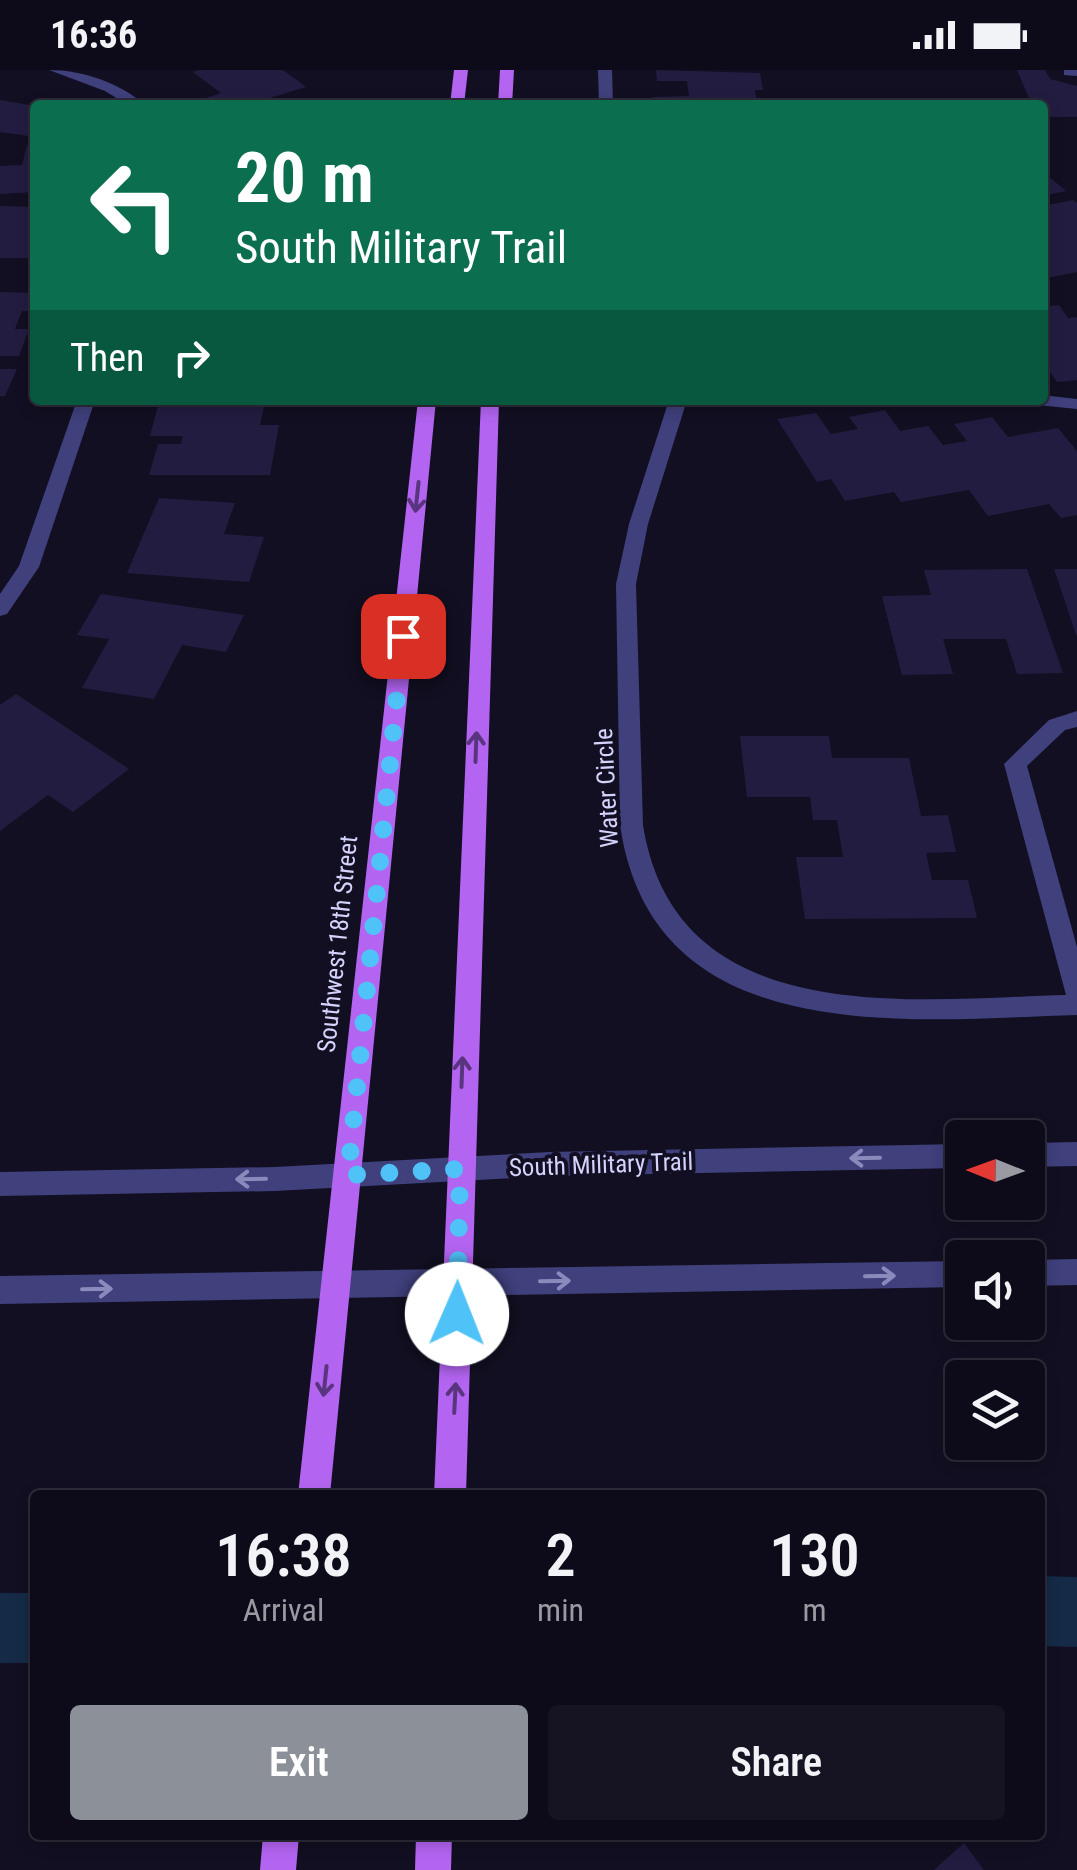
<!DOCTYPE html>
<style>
:root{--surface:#0d0b19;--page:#161422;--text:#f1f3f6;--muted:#9a9ba2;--line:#2d2b38;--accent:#8c9099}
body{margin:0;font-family:"Roboto Condensed",sans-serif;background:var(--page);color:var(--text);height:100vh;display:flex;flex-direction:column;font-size:38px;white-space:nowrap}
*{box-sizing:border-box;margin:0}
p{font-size:32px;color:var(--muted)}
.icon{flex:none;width:55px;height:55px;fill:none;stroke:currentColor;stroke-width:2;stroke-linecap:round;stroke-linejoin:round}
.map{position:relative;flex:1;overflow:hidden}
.panel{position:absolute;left:30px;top:1420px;width:1015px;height:350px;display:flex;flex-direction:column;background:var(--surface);border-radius:10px;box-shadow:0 5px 15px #0003,0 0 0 2px var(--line)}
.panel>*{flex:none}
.guide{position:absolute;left:30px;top:30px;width:1018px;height:305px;border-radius:10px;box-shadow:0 5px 15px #0003,0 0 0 2px var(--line);background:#0b6e4f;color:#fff;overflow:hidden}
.needle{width:65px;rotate:271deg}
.tools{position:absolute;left:945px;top:1050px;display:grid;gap:20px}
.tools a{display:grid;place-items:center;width:100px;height:100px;border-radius:10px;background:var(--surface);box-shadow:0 5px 15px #0003,0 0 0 2px var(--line);font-size:50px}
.pin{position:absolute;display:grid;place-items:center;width:85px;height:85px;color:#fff;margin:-42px;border-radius:20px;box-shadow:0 5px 15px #0006}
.me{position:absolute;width:110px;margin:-55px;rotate:1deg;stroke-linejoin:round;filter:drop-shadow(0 0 8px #0008)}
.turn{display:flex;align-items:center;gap:35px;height:210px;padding:0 40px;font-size:45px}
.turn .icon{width:130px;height:130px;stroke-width:2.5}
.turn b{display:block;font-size:70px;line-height:85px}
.then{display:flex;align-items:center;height:95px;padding:0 40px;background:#0003;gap:20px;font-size:38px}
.eta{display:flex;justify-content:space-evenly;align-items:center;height:170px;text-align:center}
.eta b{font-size:60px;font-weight:600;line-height:70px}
.button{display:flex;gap:20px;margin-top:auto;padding:20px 40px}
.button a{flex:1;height:115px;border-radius:10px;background:var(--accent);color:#fff;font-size:40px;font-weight:600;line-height:115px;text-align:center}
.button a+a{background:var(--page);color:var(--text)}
.status{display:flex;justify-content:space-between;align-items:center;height:70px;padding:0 50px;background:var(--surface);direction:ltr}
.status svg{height:28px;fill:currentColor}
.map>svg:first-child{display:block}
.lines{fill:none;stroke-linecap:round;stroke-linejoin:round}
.canal{fill:#142a46;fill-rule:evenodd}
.building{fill:#221d40}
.minor{fill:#3f407c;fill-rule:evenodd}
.major{fill:#b364f1;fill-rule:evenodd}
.oneway{stroke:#5a357f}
.oneway2{stroke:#8a8abc}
.route{stroke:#4fc3f7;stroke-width:18;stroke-dasharray:0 32.4}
.labels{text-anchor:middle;stroke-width:8;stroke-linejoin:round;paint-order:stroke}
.street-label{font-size:25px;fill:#d5d3fb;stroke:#110f21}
</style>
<div class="status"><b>16:36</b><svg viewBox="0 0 49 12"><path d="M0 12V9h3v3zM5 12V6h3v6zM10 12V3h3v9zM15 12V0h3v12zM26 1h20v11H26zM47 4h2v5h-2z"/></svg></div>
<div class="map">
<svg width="1077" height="1800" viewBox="0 0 1077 1800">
<rect width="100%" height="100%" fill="#110f21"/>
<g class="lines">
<g class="canal">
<path d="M 1040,1506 L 1077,1507 L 1077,1577 L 1040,1576 Z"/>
<rect x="0" y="1523" width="35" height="70"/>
</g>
</g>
<g class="building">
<path d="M 199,0 L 283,0 L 306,17 L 247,35 L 211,35 L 203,29 L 221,23 L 193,2 Z"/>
<path d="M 656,0 L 760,3 L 763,20 L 755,20 L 757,35 L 654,35 L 653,27 L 689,26 L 687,11 L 657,11 Z"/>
<path d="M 1017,0 L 1045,0 L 1050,9 L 1077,16 L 1077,47 L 1042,47 L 1042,35 L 1032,35 Z"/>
<path d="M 0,30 L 35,36 L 35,61 L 29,66 L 0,62 Z"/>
<path d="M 35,74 L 35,122 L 0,124 L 0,96 L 22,95 L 27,75 Z"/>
<path d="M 1042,101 L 1066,121 L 1042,126 Z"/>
<path d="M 1073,130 L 1077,133 L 1077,202 L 1042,209 L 1042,136 Z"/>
<path d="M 0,136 L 35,137 L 35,188 L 0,188 Z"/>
<path d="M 0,222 L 35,223 L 34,241 L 22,241 L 15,259 L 29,259 L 19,286 L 0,286 Z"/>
<path d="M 1059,235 L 1068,248 L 1077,247 L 1077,310 L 1057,312 L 1042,291 L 1042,237 Z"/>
<path d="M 0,299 L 17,299 L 5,326 L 0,326 Z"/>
<path d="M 158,336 L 264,336 L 260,355 L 279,355 L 270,405 L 149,405 L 158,374 L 181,374 L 183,366 L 150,366 Z"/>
<path d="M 885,340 L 900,361 L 928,356 L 943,375 L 967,371 L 954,354 L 992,347 L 1008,367 L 1058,358 L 1077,381 L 1077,445 L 1061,448 L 1049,434 L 988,446 L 969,420 L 901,432 L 894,422 L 845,431 L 831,409 L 817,412 L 777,349 L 816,343 L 831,364 L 858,359 L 849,347 Z"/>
<path d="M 159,428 L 235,433 L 224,464 L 264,467 L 249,512 L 127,503 Z"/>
<path d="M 1027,499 L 1063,603 L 1017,604 L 1006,569 L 943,569 L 953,604 L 902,605 L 882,526 L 931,525 L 924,500 Z"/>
<path d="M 1054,499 L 1077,499 L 1077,565 L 1076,565 Z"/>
<path d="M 101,524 L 244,545 L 226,582 L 182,575 L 154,629 L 82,618 L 109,569 L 77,565 Z"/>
<path d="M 16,624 L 129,699 L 73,742 L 48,725 L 0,761 L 0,635 Z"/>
<path d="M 740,666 L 829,666 L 832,688 L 909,688 L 921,746 L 948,745 L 956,782 L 926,783 L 932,810 L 968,810 L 977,848 L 805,849 L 796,787 L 843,787 L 837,750 L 813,750 L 810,727 L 747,727 Z"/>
<path d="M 964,1773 L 984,1800 L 934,1800 Z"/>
</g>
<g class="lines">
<g class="minor">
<path d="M 49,0 C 83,0 120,13 145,35 L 128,35 L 105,21 Z"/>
<path d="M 598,0 L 612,0 L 613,35 L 599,35 Z"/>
<path d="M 1064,0 L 1077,0 L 1077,6 L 1064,5 Z"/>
<path d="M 1042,325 L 1077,329 L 1077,339 L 1037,335 L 1028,330 L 1042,330 Z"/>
<path d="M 77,330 L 95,330 L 39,497 L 7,544 L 0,546 L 0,524 L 19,496 Z"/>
<path d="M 669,330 L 687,330 L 648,454 L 636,514 L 643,755 C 676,962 913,929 1066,925 L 1004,694 L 1049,650 L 1077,641 L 1077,657 L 1065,660 L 1027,696 L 1077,877 L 1077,945 C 909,950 653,982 620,755 L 616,514 L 629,454 Z"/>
<path d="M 1077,1072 L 1077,1096 L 1028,1097 L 1028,1073 Z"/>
<path d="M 962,1074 L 962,1098 L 549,1106 L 275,1121 L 0,1126 L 0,1102 L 275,1097 L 549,1082 Z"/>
<path d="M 1077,1189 L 1077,1215 L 1028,1216 L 1028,1190 Z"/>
<path d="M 962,1191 L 962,1217 L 0,1234 L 0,1206 Z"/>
</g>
<g class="major">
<path d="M 454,0 L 468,0 L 464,35 L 450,35 Z"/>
<path d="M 500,0 L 514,0 L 512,35 L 498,35 Z"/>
<path d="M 418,330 L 436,330 L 330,1425 L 298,1425 Z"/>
<path d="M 481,330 L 499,330 L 466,1425 L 434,1425 Z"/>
<path d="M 263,1765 L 299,1765 L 296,1800 L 260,1800 Z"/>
<path d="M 416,1765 L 452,1765 L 451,1800 L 415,1800 Z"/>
</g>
</g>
<defs><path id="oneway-shaft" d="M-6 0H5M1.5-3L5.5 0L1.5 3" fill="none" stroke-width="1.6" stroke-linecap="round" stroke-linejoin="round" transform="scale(2.5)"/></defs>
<g class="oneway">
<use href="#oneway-shaft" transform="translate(417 427) rotate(96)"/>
<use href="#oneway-shaft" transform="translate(476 677) rotate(-88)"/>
<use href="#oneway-shaft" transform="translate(462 1002) rotate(-88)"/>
<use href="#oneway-shaft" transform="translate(325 1311) rotate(96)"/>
<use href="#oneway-shaft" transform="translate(455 1328) rotate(-87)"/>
</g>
<g class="oneway2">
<use href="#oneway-shaft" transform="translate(865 1088) rotate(179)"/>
<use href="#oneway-shaft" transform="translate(251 1109) rotate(179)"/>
<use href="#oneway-shaft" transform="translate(880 1206) rotate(-1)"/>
<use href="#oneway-shaft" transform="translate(555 1211) rotate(-1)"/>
<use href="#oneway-shaft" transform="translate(97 1219) rotate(-1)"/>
</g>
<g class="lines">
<path class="route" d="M 403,566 L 348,1105 L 460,1099 L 457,1244"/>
</g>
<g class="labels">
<g class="street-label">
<text transform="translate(606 718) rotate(-93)" y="9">Water Circle</text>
<text transform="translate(337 874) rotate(-84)" y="9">Southwest 18th Street</text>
<text transform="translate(601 1094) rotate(-2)" y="9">South Military Trail</text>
</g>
</g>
</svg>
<div class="tools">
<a><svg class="needle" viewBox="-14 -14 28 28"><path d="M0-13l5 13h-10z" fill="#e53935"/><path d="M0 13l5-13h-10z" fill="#9a9ba2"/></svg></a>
<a><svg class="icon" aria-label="sound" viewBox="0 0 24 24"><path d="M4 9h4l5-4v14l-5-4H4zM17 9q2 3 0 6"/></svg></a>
<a><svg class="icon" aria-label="layers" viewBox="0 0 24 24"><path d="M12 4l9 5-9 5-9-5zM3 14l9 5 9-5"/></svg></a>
</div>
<div class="pin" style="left:403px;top:566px;background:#d93025"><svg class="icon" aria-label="arrive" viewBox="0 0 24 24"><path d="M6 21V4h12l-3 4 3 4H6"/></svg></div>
<svg class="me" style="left:457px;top:1244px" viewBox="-20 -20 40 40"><circle r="19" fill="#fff"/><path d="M0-13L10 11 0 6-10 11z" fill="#4fc3f7"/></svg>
<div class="guide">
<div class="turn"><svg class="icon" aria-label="left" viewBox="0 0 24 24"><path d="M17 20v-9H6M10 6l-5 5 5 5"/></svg><div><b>20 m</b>South Military Trail</div></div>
<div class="then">Then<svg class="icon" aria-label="right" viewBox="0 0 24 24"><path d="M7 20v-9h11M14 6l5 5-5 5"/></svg></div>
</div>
<section class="panel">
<div class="eta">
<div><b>16:38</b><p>Arrival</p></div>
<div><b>2</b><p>min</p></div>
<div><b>130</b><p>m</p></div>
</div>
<div class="button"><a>Exit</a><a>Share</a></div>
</section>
</div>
